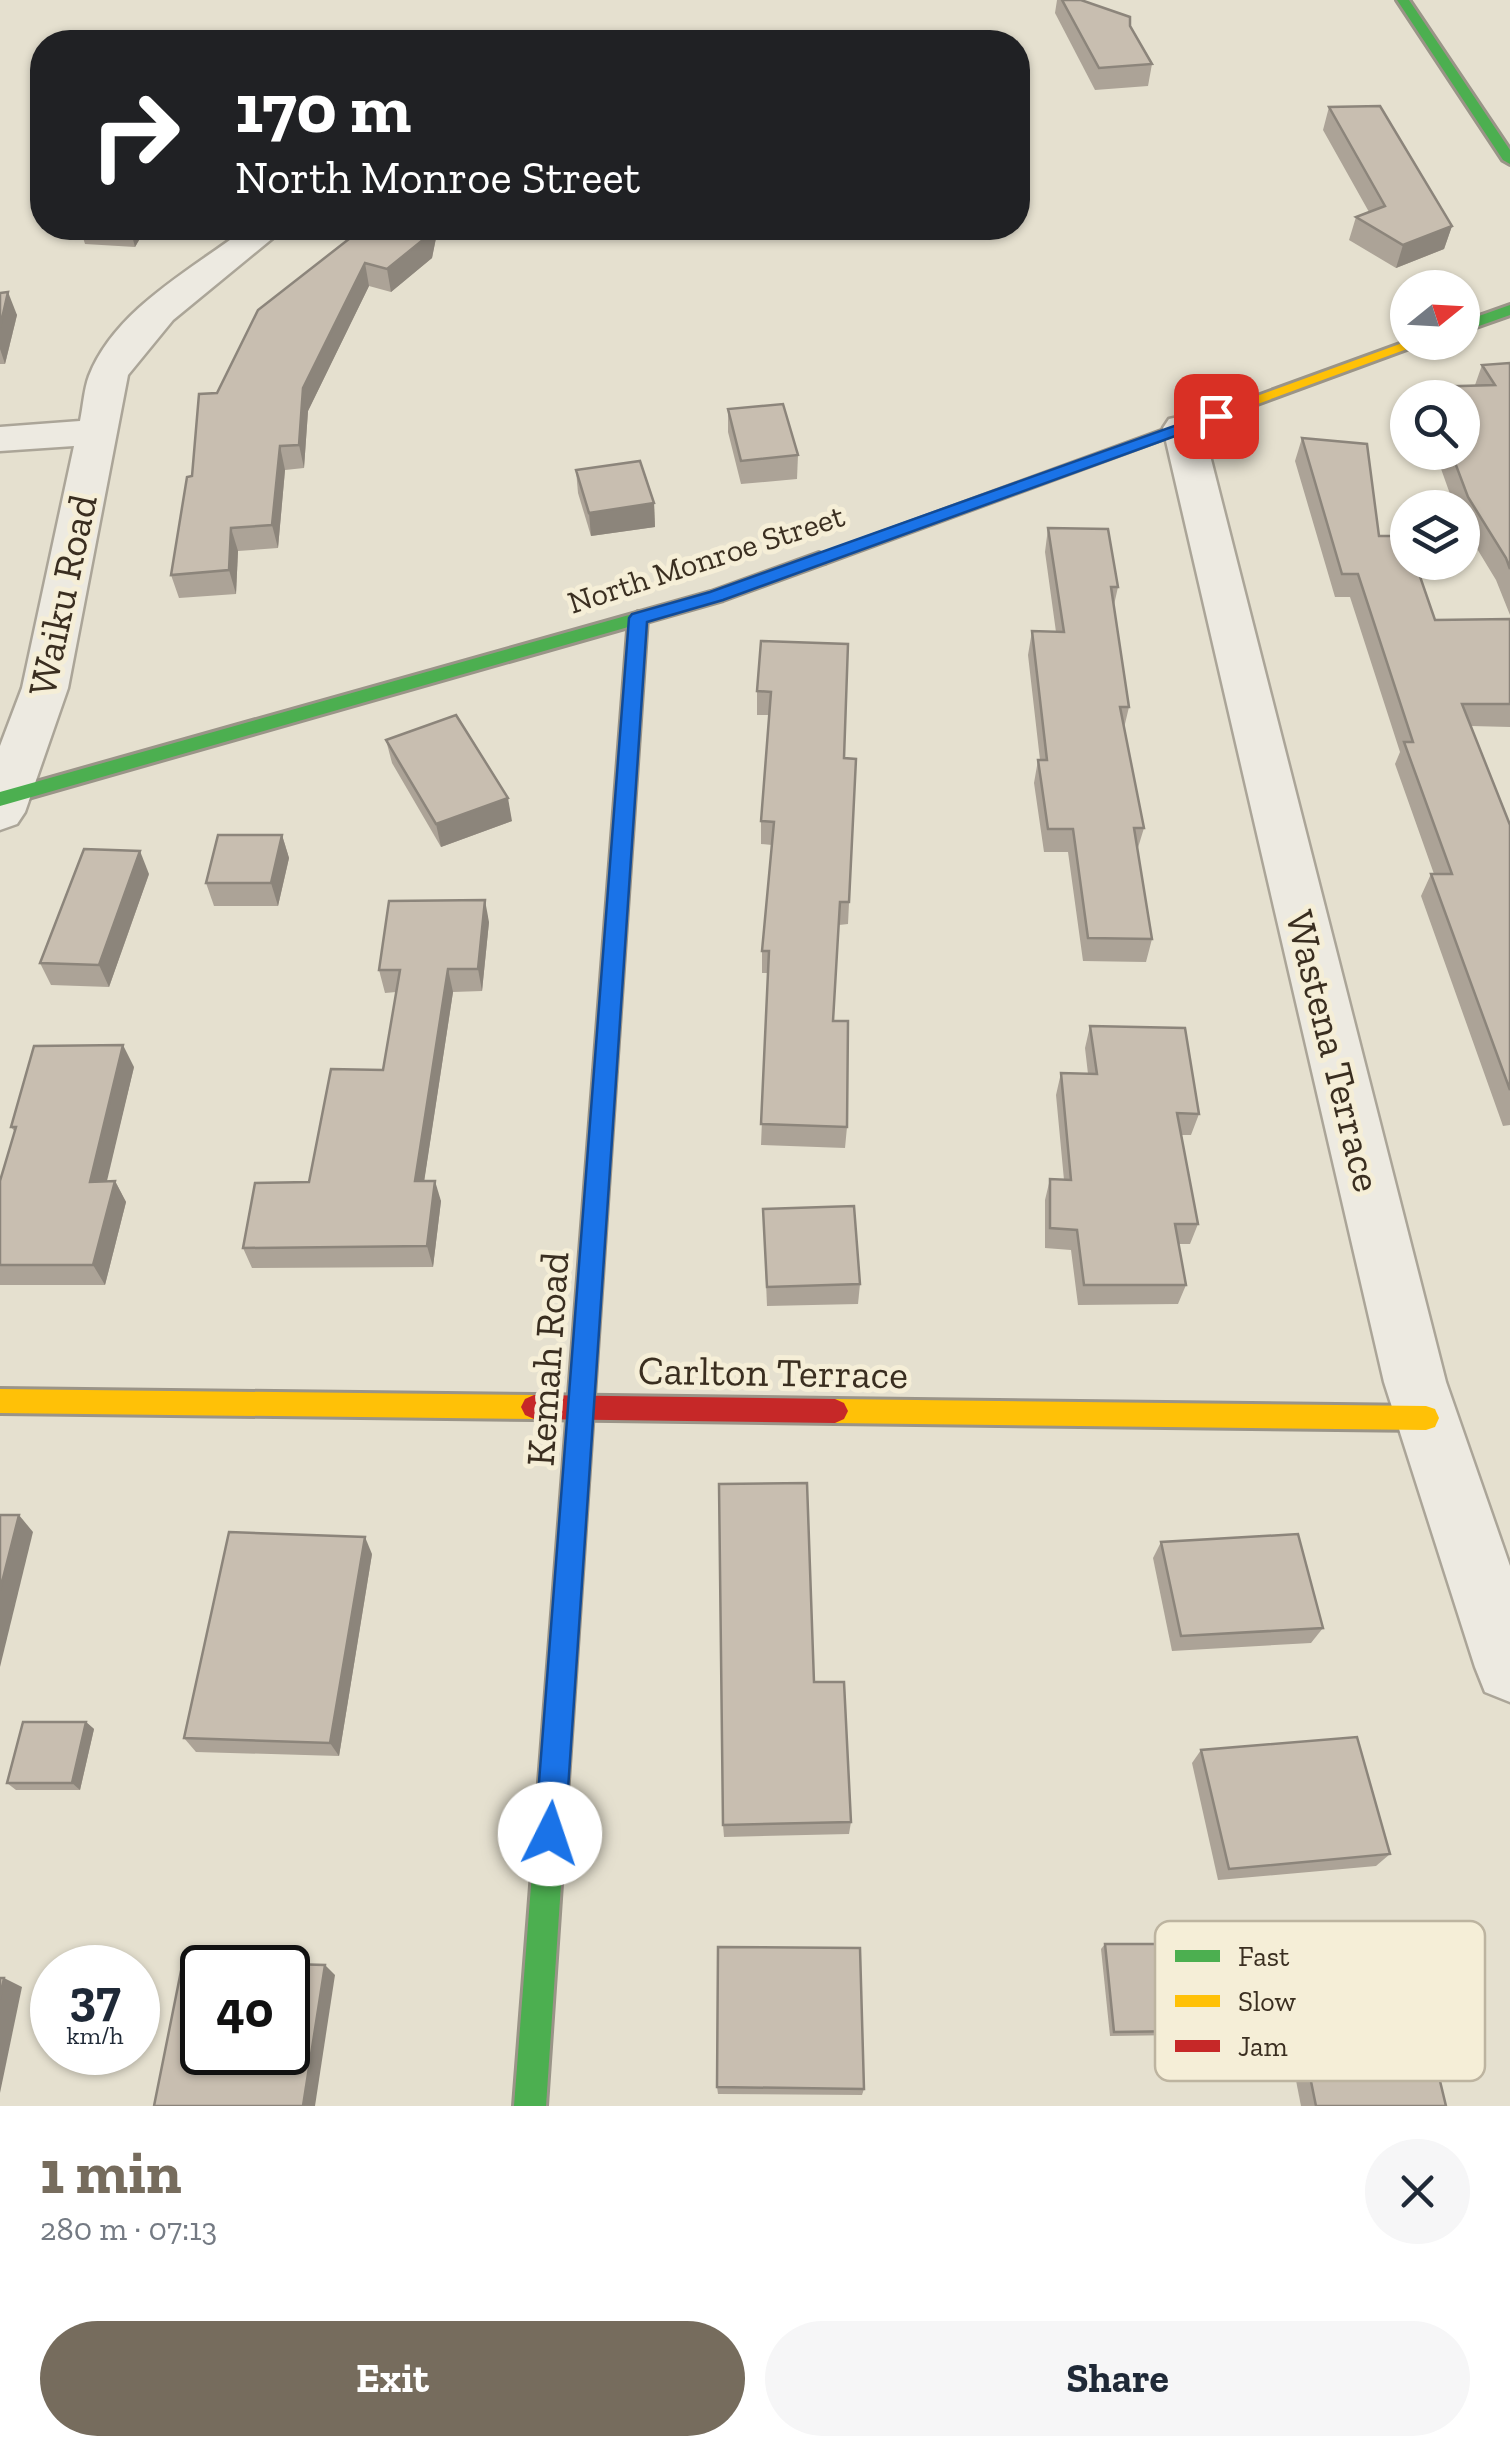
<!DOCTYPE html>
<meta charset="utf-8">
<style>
:root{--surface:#fff;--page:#f6f6f7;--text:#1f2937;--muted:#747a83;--accent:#766c5d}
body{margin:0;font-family:"Zilla Slab",serif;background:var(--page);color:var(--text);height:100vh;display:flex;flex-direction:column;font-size:38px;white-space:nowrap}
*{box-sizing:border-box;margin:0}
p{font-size:32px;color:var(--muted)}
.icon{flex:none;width:55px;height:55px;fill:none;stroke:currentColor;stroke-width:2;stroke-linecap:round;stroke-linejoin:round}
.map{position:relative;height:2106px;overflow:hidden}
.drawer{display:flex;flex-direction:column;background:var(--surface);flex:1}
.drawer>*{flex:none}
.guide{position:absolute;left:30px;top:30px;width:1000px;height:210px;border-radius:40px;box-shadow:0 2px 8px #0004;background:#202124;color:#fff;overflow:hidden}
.needle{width:65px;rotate:72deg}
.buttons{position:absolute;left:1390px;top:270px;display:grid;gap:20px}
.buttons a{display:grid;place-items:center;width:90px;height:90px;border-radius:50%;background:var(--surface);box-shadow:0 2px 8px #0004;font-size:50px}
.speed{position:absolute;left:30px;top:1945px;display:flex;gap:20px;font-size:50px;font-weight:700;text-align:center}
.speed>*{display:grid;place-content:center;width:130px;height:130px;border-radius:50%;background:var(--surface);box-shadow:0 2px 8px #0004;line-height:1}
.speed small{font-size:25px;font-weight:400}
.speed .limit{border:5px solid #111;border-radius:15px;background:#fff;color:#111}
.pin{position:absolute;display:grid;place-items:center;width:85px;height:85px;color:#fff;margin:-42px;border-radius:20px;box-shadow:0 5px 15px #0006}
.me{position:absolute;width:110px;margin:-55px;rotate:4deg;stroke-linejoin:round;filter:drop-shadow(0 0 8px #0008)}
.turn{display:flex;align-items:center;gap:35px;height:210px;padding:0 40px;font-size:45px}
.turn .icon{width:130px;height:130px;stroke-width:2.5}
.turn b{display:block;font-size:70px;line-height:85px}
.round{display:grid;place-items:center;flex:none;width:105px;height:105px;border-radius:52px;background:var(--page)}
.headline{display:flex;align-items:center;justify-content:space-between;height:170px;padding:0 40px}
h1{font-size:60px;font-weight:700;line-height:75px;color:var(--accent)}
.primary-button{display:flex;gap:20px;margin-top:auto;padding:20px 40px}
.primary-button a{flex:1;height:115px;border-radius:60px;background:var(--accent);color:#fff;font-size:40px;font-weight:700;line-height:115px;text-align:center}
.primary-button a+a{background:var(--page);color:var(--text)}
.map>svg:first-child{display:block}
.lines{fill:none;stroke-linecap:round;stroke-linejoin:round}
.street-casing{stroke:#aba598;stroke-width:5}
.fast-casing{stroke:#9a9488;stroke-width:6}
.slow-casing{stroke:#9a9488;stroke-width:6}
.jam-casing{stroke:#9a9488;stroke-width:6}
.street{fill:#edeae1;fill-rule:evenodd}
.fast{fill:#4caf50;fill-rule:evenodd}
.slow{fill:#ffc107;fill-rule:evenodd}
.jam{fill:#c62828;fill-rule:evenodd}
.wall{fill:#aca397}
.shaded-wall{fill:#8c857b}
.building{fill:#c8beb0;stroke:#8c857b;stroke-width:2.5;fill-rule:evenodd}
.route{fill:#1a73e8;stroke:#114b97;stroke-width:2.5}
.labels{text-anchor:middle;stroke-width:10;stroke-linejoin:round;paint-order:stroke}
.far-street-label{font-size:32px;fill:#3a2e20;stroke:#f5eed7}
.street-label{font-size:40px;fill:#3a2e20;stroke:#f5eed7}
.key{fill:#f5eed7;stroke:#bdb4a0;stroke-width:2.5}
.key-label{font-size:28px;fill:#3a2e20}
</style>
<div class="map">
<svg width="1510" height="2106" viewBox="0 0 1510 2106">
<rect width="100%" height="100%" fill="#e5e0cf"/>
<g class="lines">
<g class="street-casing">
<g id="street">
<path d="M 246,228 L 285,228 L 173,320 L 128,375 L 68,688 L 25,812 L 17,824 L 0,830 L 0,746 L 22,688 L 74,446 L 0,451 L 0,427 L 80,421 C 83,407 84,389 89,376 C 115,309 193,269 246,228 Z"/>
<path d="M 1183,416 L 1197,419 L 1203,428 L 1446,1382 L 1510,1566 L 1510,1702 L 1485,1692 L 1475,1667 L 1384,1382 L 1163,428 L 1169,419 Z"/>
</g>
</g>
<g class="fast-casing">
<g id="fast">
<path d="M 1397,0 L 1409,0 L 1510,150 L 1510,164 L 1503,160 Z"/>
<path d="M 1510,305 L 1510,315 L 1462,332 L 1462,322 Z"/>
<path d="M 819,553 L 828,559 L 825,563 L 723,600 L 0,806 L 0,792 L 711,592 Z"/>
<path d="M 605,1062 L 613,1065 L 616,1071 L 546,2106 L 514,2106 L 594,1071 L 597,1065 Z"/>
</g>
</g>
<g class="slow-casing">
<g id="slow">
<path d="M 1408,341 L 1426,342 L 825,563 L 813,563 L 810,559 Z"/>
<path d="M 0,1389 L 534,1395 L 543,1399 L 547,1407 L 543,1415 L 534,1419 L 0,1413 Z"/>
<path d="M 835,1399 L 1426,1406 L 1435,1409 L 1439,1418 L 1435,1427 L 1426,1430 L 835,1423 L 826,1419 L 822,1411 L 826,1403 Z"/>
</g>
</g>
<g class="jam-casing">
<g id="jam">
<path d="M 638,612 L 647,618 L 616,1071 L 613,1077 L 597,1077 L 594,1071 L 629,618 Z"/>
<path d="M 534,1395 L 835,1399 L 844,1403 L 848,1411 L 844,1419 L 835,1423 L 534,1419 L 525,1415 L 521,1407 L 525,1399 Z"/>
</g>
</g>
<use href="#street" class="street"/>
<use href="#fast" class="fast"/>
<use href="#slow" class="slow"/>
<use href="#jam" class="jam"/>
</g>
<g class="wall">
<path d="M 1057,0 L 1081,0 L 1130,26 L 1152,64 L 1148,86 L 1095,90 L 1055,13 Z"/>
<path d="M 1329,107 L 1452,226 L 1444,249 L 1396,268 L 1349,240 L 1356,217 L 1369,212 L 1323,130 Z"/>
<path d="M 80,228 L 146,228 L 135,247 L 85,244 Z"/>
<path d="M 363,228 L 438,228 L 432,258 L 391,292 L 369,286 L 308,411 L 304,468 L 285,470 L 278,548 L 238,551 L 236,594 L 179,598 L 171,575 L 192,476 L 217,393 Z"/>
<path d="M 0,293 L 17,315 L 5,364 L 0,364 Z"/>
<path d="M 1510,363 L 1510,615 L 1496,580 L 1462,524 L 1462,508 L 1455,508 L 1435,452 L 1462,452 L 1462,398 L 1422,398 L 1426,387 L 1475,385 L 1482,365 Z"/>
<path d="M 728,409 L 798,455 L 797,479 L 741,484 L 728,432 Z"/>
<path d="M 1302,438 L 1379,536 L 1435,620 L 1510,619 L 1510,727 L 1471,726 L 1510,825 L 1510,1125 L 1503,1126 L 1421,896 L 1431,874 L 1434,874 L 1395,764 L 1400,752 L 1350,597 L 1335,597 L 1295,461 Z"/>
<path d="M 576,470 L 654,503 L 655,527 L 591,536 L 578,493 Z"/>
<path d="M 1048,528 L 1118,587 L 1114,605 L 1129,707 L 1124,728 L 1144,828 L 1137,851 L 1152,939 L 1146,962 L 1083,961 L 1068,852 L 1044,852 L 1034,783 L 1038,760 L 1040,760 L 1028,655 L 1032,631 L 1056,632 L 1045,552 Z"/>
<path d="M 761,641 L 844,758 L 856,759 L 848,924 L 839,925 L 833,1021 L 847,1127 L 845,1148 L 761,1145 L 768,973 L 762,973 L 762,951 L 772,845 L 761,844 L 761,821 L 770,715 L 757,715 L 757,691 Z"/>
<path d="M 386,740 L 512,821 L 441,847 L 392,763 Z"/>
<path d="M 282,835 L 289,858 L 278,906 L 214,906 L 206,883 Z"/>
<path d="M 149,874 L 109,987 L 51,985 L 40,963 Z"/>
<path d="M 489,922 L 482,991 L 453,992 L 424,1181 L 441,1201 L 433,1267 L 252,1268 L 243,1248 L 309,1182 L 383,1070 L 396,992 L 385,993 L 379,970 Z"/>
<path d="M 1090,1026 L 1199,1114 L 1191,1135 L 1181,1135 L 1198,1224 L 1190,1244 L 1178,1244 L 1186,1285 L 1178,1304 L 1078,1305 L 1071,1250 L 1045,1248 L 1045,1200 L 1050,1179 L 1064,1180 L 1056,1095 L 1061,1073 L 1088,1074 L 1085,1048 Z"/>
<path d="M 134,1067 L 106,1181 L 115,1181 L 126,1202 L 105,1285 L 0,1285 L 0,1181 L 15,1132 L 11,1127 Z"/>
<path d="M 763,1209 L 860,1284 L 858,1304 L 767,1306 Z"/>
<path d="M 1161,1542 L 1323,1628 L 1311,1643 L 1172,1651 L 1153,1558 Z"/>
<path d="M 372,1554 L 339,1756 L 196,1752 L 184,1738 Z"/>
<path d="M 814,1682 L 851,1822 L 849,1834 L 724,1837 L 723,1825 Z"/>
<path d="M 86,1722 L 94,1729 L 80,1790 L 16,1790 L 7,1783 Z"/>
<path d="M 1201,1750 L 1390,1854 L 1376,1866 L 1218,1880 L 1192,1763 Z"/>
<path d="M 1105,1944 L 1187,2031 L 1181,2035 L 1110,2036 L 1101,1949 Z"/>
<path d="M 1286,1958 L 1446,2106 L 1301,2106 L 1274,1968 Z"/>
<path d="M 717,2087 L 864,2089 L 862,2095 L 718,2094 Z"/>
</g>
<g class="shaded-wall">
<path d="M 1452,226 L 1444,249 L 1396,268 L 1403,245 Z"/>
<path d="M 130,228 L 146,228 L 135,247 Z"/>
<path d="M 430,228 L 438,228 L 432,258 L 391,292 L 387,269 Z"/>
<path d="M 365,263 L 369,286 L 308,411 L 304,468 L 299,445 L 303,388 Z"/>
<path d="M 8,292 L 17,315 L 5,364 L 0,349 L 0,327 Z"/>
<path d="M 280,446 L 285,470 L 278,548 L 272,525 Z"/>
<path d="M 654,503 L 655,527 L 591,536 L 589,513 Z"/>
<path d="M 231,528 L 238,551 L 236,594 L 229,570 Z"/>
<path d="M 508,798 L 512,821 L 441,847 L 436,824 Z"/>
<path d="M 282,835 L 289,858 L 278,906 L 271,883 Z"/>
<path d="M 140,851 L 149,874 L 109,987 L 99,965 Z"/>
<path d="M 485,900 L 489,922 L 482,991 L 478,969 Z"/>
<path d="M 448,969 L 453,992 L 421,1202 L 415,1181 Z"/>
<path d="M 123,1045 L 134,1067 L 102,1202 L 90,1182 Z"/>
<path d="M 115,1181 L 126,1202 L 105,1285 L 93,1265 Z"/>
<path d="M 435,1181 L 441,1201 L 433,1267 L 427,1246 Z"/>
<path d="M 19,1515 L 33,1532 L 0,1667 L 0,1590 Z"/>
<path d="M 365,1537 L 372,1554 L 339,1756 L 330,1743 Z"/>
<path d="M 86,1722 L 94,1729 L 80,1790 L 72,1783 Z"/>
<path d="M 325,1965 L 335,1975 L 315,2106 L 303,2106 Z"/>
<path d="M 4,1978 L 22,1987 L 0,2093 L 0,1999 Z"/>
</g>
<g class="building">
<path d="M 1062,0 L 1081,0 L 1130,17 L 1130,26 L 1152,64 L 1099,68 Z"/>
<path d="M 1380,106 L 1452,226 L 1403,245 L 1356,217 L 1385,206 L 1329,107 Z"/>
<path d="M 363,228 L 430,228 L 429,235 L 387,269 L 365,263 L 303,388 L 299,445 L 280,446 L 272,525 L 231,528 L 229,570 L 171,575 L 187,477 L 192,476 L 199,394 L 217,393 L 258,310 Z"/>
<path d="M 8,292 L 0,327 L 0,293 Z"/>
<path d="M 1510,363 L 1510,569 L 1506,558 L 1468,497 L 1451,452 L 1462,452 L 1462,398 L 1430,398 L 1426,387 L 1495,385 L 1482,365 Z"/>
<path d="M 783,404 L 798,455 L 741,461 L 728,409 Z"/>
<path d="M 1302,438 L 1367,444 L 1379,536 L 1405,536 L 1408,542 L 1408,562 L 1415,562 L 1435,620 L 1510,619 L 1510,704 L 1462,704 L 1510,825 L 1510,1090 L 1431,874 L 1452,874 L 1404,742 L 1413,742 L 1358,574 L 1342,574 Z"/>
<path d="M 640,461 L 654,503 L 589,513 L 576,470 Z"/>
<path d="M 1048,528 L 1108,529 L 1118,587 L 1111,587 L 1129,707 L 1120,707 L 1144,828 L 1134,828 L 1152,939 L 1088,938 L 1073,829 L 1048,829 L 1038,760 L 1047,760 L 1032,631 L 1064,632 Z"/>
<path d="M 761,641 L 848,644 L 844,758 L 856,759 L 849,902 L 840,902 L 833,1021 L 848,1021 L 847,1127 L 761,1124 L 769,951 L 762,951 L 774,822 L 761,821 L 771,692 L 757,691 Z"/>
<path d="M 456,715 L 508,798 L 436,824 L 386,740 Z"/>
<path d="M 218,835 L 282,835 L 271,883 L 206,883 Z"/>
<path d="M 84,849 L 140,851 L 99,965 L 40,963 Z"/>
<path d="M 485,900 L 478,969 L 448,969 L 415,1181 L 435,1181 L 427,1246 L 243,1248 L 255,1183 L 309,1182 L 331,1069 L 383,1070 L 400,970 L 379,970 L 389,901 Z"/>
<path d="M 1090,1026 L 1185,1028 L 1199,1114 L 1177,1113 L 1198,1224 L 1175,1224 L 1186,1285 L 1084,1285 L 1077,1230 L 1050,1228 L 1050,1179 L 1071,1180 L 1061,1073 L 1097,1074 Z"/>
<path d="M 123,1045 L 90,1182 L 115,1181 L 93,1265 L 0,1265 L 0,1181 L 16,1127 L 11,1127 L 34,1046 Z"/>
<path d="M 854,1206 L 860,1284 L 767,1287 L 763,1209 Z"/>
<path d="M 807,1483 L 814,1682 L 844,1682 L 851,1822 L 723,1825 L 719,1484 Z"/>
<path d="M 0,1515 L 19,1515 L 0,1590 Z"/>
<path d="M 229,1532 L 365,1537 L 330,1743 L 184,1738 Z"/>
<path d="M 1298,1534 L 1323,1628 L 1181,1636 L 1161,1542 Z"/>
<path d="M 23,1722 L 86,1722 L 72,1783 L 7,1783 Z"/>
<path d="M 1357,1737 L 1390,1854 L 1229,1869 L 1201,1750 Z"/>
<path d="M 1105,1944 L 1174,1944 L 1187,2031 L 1114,2032 Z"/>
<path d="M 718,1947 L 860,1948 L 864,2089 L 717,2087 Z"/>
<path d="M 1409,1952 L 1446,2106 L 1316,2106 L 1286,1958 Z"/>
<path d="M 183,1961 L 325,1965 L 303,2106 L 154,2106 ZM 202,1968 L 288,1968 L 288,2052 L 202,2052 Z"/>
<path d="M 0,1978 L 4,1978 L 0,1999 Z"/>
</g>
<path class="route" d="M 1216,411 L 1222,412 L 1222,419 L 723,600 L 647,622 L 565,1834 L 561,1845 L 550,1850 L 539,1845 L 535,1834 L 629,618 L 632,614 L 710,592 Z"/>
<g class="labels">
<g class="far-street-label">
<text transform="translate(706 559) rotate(-18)" y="11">North Monroe Street</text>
</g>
<g class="street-label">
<text transform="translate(62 595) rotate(-78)" y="14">Waiku Road</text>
<text transform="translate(1334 1051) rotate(76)" y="14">Wastena Terrace</text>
<text transform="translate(547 1359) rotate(-86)" y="14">Kemah Road</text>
<text transform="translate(773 1372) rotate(1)" y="14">Carlton Terrace</text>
</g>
</g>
<rect x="1155" y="1921" width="330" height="160" rx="15" class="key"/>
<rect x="1175" y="1950" width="45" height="12" fill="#4caf50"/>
<rect x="1175" y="1995" width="45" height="12" fill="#ffc107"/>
<rect x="1175" y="2040" width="45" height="12" fill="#c62828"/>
<g class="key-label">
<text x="1238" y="1966">Fast</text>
<text x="1238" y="2011">Slow</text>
<text x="1238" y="2056">Jam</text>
</g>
</svg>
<div class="buttons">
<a><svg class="needle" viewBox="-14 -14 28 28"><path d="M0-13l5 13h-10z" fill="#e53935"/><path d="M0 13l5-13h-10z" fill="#747a83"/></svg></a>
<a><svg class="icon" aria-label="search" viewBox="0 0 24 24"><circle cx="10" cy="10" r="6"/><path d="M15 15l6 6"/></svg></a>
<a><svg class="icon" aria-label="layers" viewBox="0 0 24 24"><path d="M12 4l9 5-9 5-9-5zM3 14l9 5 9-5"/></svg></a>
</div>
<div class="speed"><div>37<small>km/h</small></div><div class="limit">40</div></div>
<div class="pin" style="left:1216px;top:416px;background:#d93025"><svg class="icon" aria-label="arrive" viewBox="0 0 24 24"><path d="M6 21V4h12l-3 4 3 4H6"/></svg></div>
<svg class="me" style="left:550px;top:1834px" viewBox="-20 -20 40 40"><circle r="19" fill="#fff"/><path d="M0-13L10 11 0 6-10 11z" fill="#1a73e8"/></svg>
<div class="guide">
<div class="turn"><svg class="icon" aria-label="right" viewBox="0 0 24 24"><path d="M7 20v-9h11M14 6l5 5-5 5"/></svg><div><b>170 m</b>North Monroe Street</div></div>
</div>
</div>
<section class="drawer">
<div class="headline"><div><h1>1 min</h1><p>280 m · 07:13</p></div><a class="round"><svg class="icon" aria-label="close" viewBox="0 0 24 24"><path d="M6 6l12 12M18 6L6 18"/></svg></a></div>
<div class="primary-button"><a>Exit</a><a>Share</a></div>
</section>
